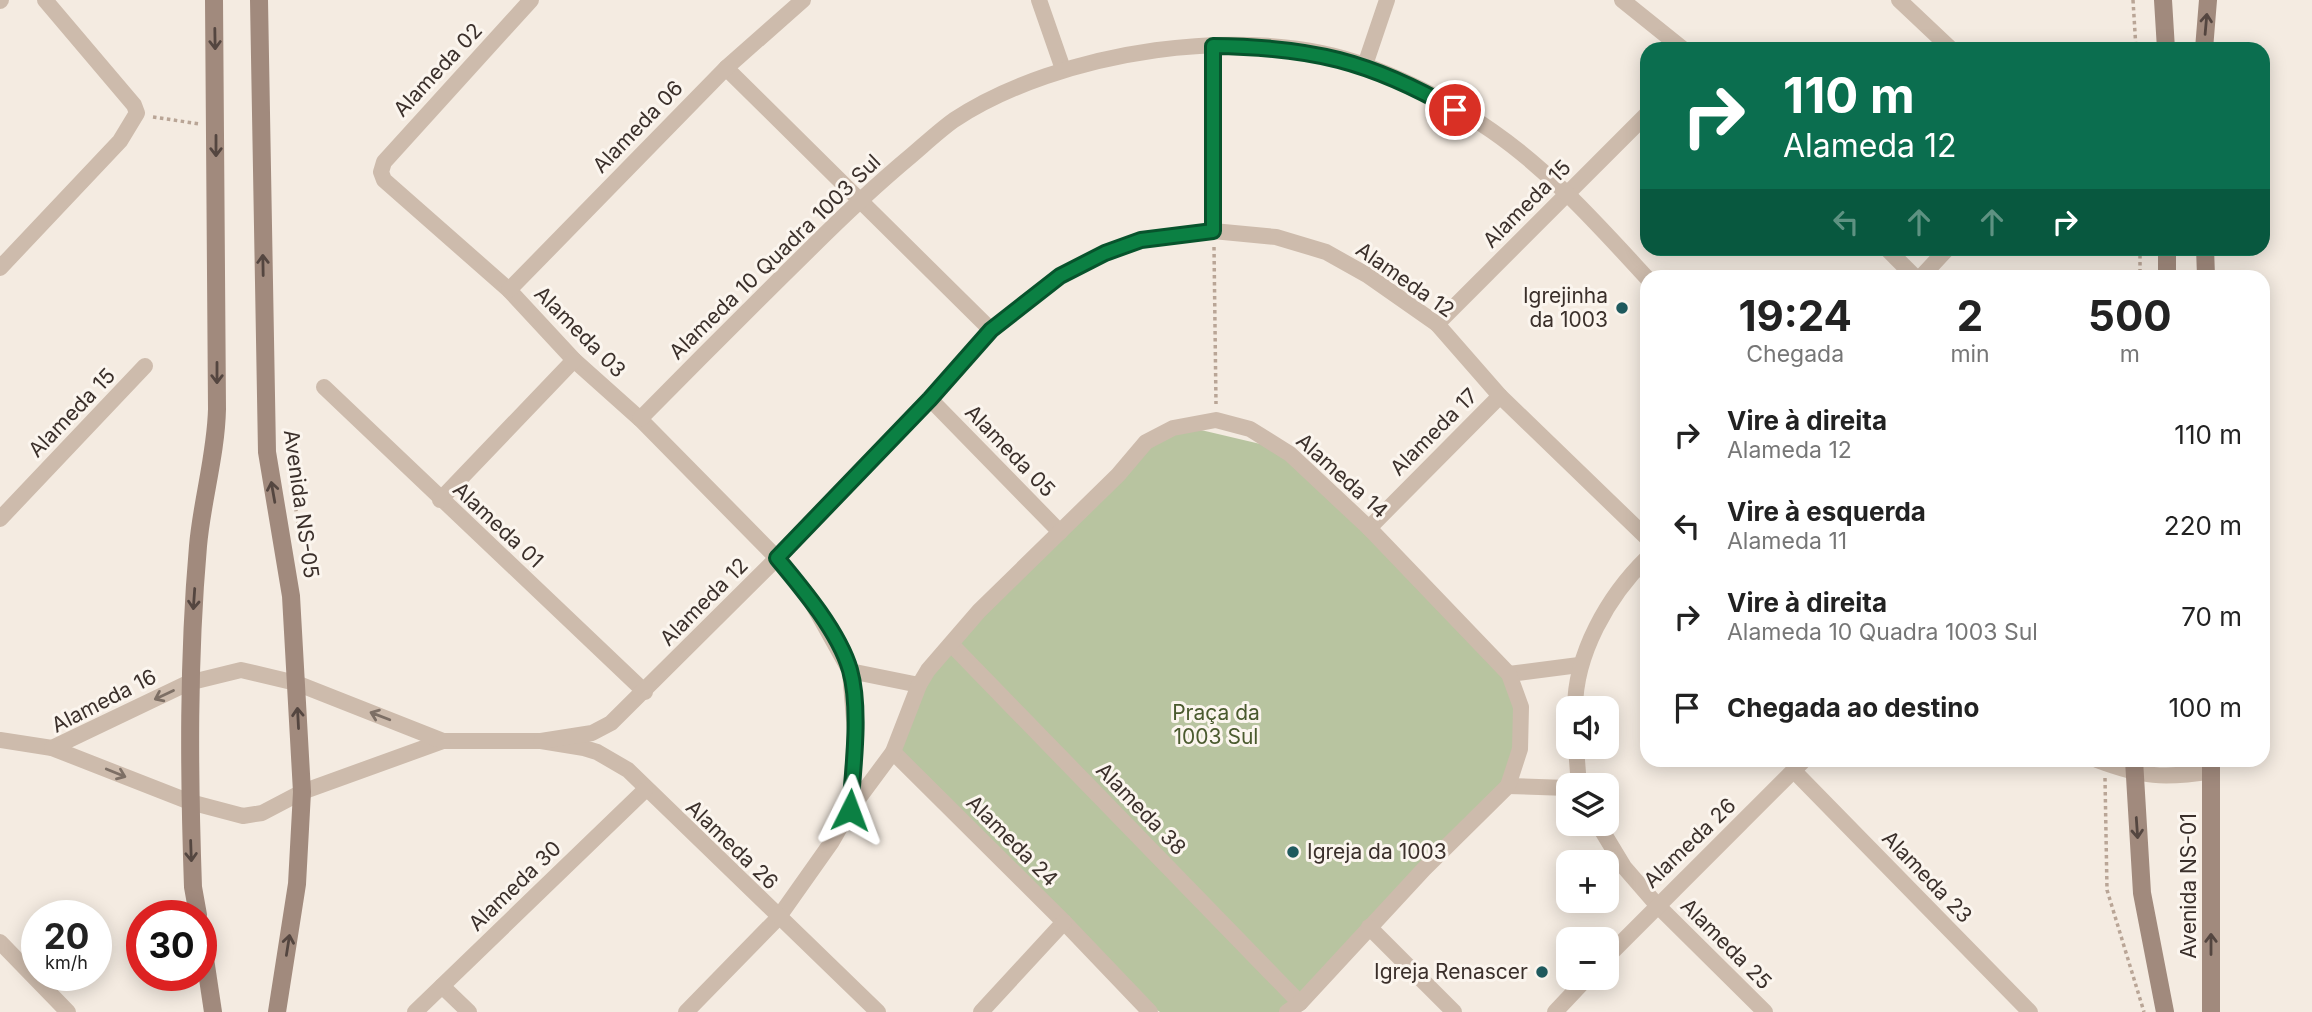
<!DOCTYPE html>
<html lang="pt">
<meta charset="utf-8">
<style>
:root{--surface:#fff;--page:#f2f2f2;--text:#222;--muted:#767676}
body{margin:0;font-family:Inter,sans-serif;background:var(--page);color:var(--text);height:100vh;display:flex;flex-direction:column;font-size:26px;white-space:nowrap}
*{box-sizing:border-box;margin:0}
p{font-size:23px;color:var(--muted)}
.icon{flex:none;width:38px;height:38px;fill:none;stroke:currentColor;stroke-width:2;stroke-linecap:round;stroke-linejoin:round}
.map{position:relative;flex:1;overflow:hidden}
.side{position:absolute;left:1640px;top:270px;width:630px;height:497px;display:flex;flex-direction:column;background:var(--surface);border-radius:21px;box-shadow:0 4px 18px #0003}
.side>*{flex:none}
.hud{position:absolute;left:1640px;top:42px;width:630px;height:214px;border-radius:21px;box-shadow:0 4px 18px #0003;background:#0b6e4f;color:#fff;overflow:hidden}
.tools{position:absolute;left:1556px;top:696px;display:grid;gap:14px}
.tools a{display:grid;place-items:center;width:63px;height:63px;border-radius:14px;background:var(--surface);box-shadow:0 4px 18px #0003;font-size:35px}
.speed{position:absolute;left:21px;top:900px;display:flex;gap:14px;font-size:35px;font-weight:700;text-align:center}
.speed>*{display:grid;place-content:center;width:91px;height:91px;border-radius:50%;background:var(--surface);box-shadow:0 4px 18px #0003;line-height:1}
.speed small{font-size:18px;font-weight:400}
.speed .limit{border:10px solid #d22;background:#fff;color:#111}
.pin{position:absolute;display:grid;place-items:center;width:60px;height:60px;color:#fff;margin:-30px;border:4px solid #fff;border-radius:50%;box-shadow:0 2px 7px #0007}
.me{position:absolute;width:77px;margin:-38px;rotate:3deg;stroke-linejoin:round;filter:drop-shadow(0 0 5px #0008)}
.turn{display:flex;align-items:center;gap:24px;height:147px;padding:0 28px;font-size:32px}
.turn .icon{width:91px;height:91px;stroke-width:2.5}
.turn b{display:block;font-size:49px;line-height:60px}
.lanes{display:flex;align-items:center;height:66px;padding:0 28px;background:#0003;justify-content:center;gap:35px;direction:ltr}
.lanes .off{opacity:.35}
.eta{display:flex;justify-content:space-evenly;align-items:center;height:119px;text-align:center}
.eta b{font-size:42px;font-weight:700;line-height:49px}
ul{padding:0;list-style:none}
li{display:flex;align-items:center;gap:21px;height:91px;padding:0 28px}
li div{flex:1}
li b{display:block;font-size:26px}
li em{font-style:normal}
.map>svg:first-child{display:block}
.green{fill:#b8c4a0}
.lines{fill:none;stroke-linecap:round;stroke-linejoin:round}
.path{stroke:#b9a596;stroke-width:3.5;stroke-dasharray:3.5 3.5;stroke-linecap:butt}
.street{stroke:#cdbbac;stroke-width:16}
.secondary{stroke:#a18a7d;stroke-width:18}
.oneway{stroke:#544640}
.oneway2{stroke:#7d6f65}
.route-casing{stroke:#07532c;stroke-width:18}
.route{stroke:#0b8043;stroke-width:12}
.poi-dot{fill:#1f5a5e;stroke:#fbf5ee;stroke-width:2.5}
.labels{text-anchor:middle;stroke-width:6;stroke-linejoin:round;paint-order:stroke}
.street-label{font-size:21px;fill:#3b302b;stroke:#fbf5ee}
.poi-label{font-size:21px;fill:#3b302b;stroke:#fbf5ee;text-anchor:end}
.park-label{font-size:21px;fill:#4a5a2e;stroke:#fbf5ee}
</style>
<div class="map">
<svg width="2312" height="1012" viewBox="0 0 2312 1012">
<rect width="100%" height="100%" fill="#f4ebe1"/>
<path class="green" d="M 1184,426 L 1290,451 L 1511,675 L 1522,727 L 1508,786 L 1284,1012 L 1160,1012 L 1132,995 L 893,752 L 919,685 L 1133,458 Z"/>
<g class="lines">
<g class="path">
<path d="M 2133,0 L 2136,49"/>
<path d="M 153,117 L 200,124"/>
<path d="M 1214,247 L 1216,404"/>
<path d="M 2140,248 L 2140,276"/>
<path d="M 293,494 L 302,544"/>
<path d="M 2105,778 L 2107,890 L 2144,1012"/>
</g>
<g class="street">
<path d="M 531,0 L 384,162 L 381,172 L 384,180 L 509,290 L 574,360 L 640,419 L 777,558 L 807,594 L 850,671 L 855,732 L 850,810 L 831,843 L 778,918 L 686,1012"/>
<path d="M 1039,0 L 1063,69"/>
<path d="M 1622,0 L 1683,49"/>
<path d="M 1899,0 L 1951,49"/>
<path d="M 0,1 L 1,0"/>
<path d="M 1213,46 L 1213,231"/>
<path d="M 1365,65 L 1387,0"/>
<path d="M 726,68 L 991,330"/>
<path d="M 1886,248 L 1914,276"/>
<path d="M 0,268 L 120,141 L 137,113 L 134,105 L 45,0"/>
<path d="M 1922,276 L 1948,248"/>
<path d="M 509,290 L 726,68 L 803,0"/>
<path d="M 1437,324 L 1647,114"/>
<path d="M 324,387 L 645,692"/>
<path d="M 930,399 L 1060,532"/>
<path d="M 640,419 C 696,362 752,306 809,250 C 842,217 876,185 912,155 C 926,143 940,130 954,120 C 1058,51 1250,21 1367,66 C 1409,82 1455,105 1492,131 C 1551,172 1598,225 1647,278"/>
<path d="M 440,500 L 574,360"/>
<path d="M 0,519 L 145,366"/>
<path d="M 1369,528 L 1500,396"/>
<path d="M 951,644 L 1300,1003"/>
<path d="M 850,671 L 919,685"/>
<path d="M 1509,674 L 1579,665"/>
<path d="M 1575,709 C 1575,654 1608,596 1647,558"/>
<path d="M 0,740 L 52,748 L 190,802 L 243,816 L 262,813 L 302,792 L 443,741 L 541,741 L 584,748 L 597,752 L 628,770 L 878,1012"/>
<path d="M 541,741 L 592,733 L 611,723 L 777,558 L 930,399 L 991,330 L 1060,276 L 1105,253 L 1141,240 L 1213,231 L 1276,237 L 1326,252 L 1367,275 L 1437,324 L 1500,396 L 1647,538"/>
<path d="M 1576,747 L 1579,786"/>
<path d="M 52,748 L 188,683 L 241,670 L 296,683 L 443,741"/>
<path d="M 893,752 L 1064,922 L 1150,1012"/>
<path d="M 2097,760 C 2142,777 2164,779 2212,771"/>
<path d="M 1794,771 L 2030,1012"/>
<path d="M 1508,786 L 1568,788"/>
<path d="M 850,810 L 893,752 L 919,685 L 928,670 L 979,611 L 1118,475 L 1146,442 L 1173,428 L 1216,420 L 1250,429 L 1290,454 L 1369,528 L 1509,674 L 1521,707 L 1520,749 L 1508,786 L 1424,869 L 1300,1003 L 1287,1012"/>
<path d="M 1598,824 L 1624,867 L 1657,905 L 1765,1012"/>
<path d="M 1369,927 L 1454,1012"/>
<path d="M 0,942 L 68,1012"/>
<path d="M 1606,958 L 1804,760"/>
<path d="M 442,986 L 469,1012"/>
<path d="M 415,1012 L 645,790"/>
<path d="M 981,1012 L 1064,922"/>
<path d="M 1555,1012 L 1587,978"/>
</g>
<g class="secondary">
<path d="M 259,0 L 267,452 L 291,596 L 302,792 L 297,884 L 277,1012"/>
<path d="M 2163,0 L 2166,49"/>
<path d="M 2204,49 L 2208,0"/>
<path d="M 2167,248 L 2167,276"/>
<path d="M 2205,248 L 2206,276"/>
<path d="M 2134,760 L 2142,893 L 2165,1012"/>
<path d="M 198,915 L 193,887 C 189,773 188,660 198,546 C 202,500 216,455 217,409 L 214,0"/>
<path d="M 201,932 L 213,1012"/>
<path d="M 2211,1012 L 2211,760"/>
</g>
</g>
<defs><path id="oneway-shaft" d="M-6 0H5M1.5-3L5.5 0L1.5 3" fill="none" stroke-width="1.6" stroke-linecap="round" stroke-linejoin="round" transform="scale(1.75)"/></defs>
<g class="oneway">
<use href="#oneway-shaft" transform="translate(2206 24) rotate(-85)"/>
<use href="#oneway-shaft" transform="translate(215 39) rotate(89)"/>
<use href="#oneway-shaft" transform="translate(216 146) rotate(90)"/>
<use href="#oneway-shaft" transform="translate(263 265) rotate(-91)"/>
<use href="#oneway-shaft" transform="translate(217 373) rotate(90)"/>
<use href="#oneway-shaft" transform="translate(273 492) rotate(-100)"/>
<use href="#oneway-shaft" transform="translate(194 599) rotate(94)"/>
<use href="#oneway-shaft" transform="translate(298 718) rotate(-93)"/>
<use href="#oneway-shaft" transform="translate(2137 828) rotate(86)"/>
<use href="#oneway-shaft" transform="translate(191 851) rotate(88)"/>
<use href="#oneway-shaft" transform="translate(2211 944) rotate(-90)"/>
<use href="#oneway-shaft" transform="translate(288 945) rotate(-81)"/>
</g>
<g class="oneway2">
<use href="#oneway-shaft" transform="translate(164 695) rotate(155)"/>
<use href="#oneway-shaft" transform="translate(380 716) rotate(-159)"/>
<use href="#oneway-shaft" transform="translate(116 773) rotate(22)"/>
</g>
<g class="lines">
<g class="route-casing">
<path id="route" d="M 850,810 C 853,770 861,709 850,670 C 839,632 802,588 777,558 L 930,399 L 991,330 L 1060,276 L 1105,253 L 1141,240 L 1213,231 L 1213,46 C 1311,47 1370,61 1455,110"/>
</g>
<use href="#route" class="route"/>
</g>
<g class="poi-dot">
<circle cx="1622" cy="308" r="7"/>
<circle cx="1293" cy="852" r="7"/>
<circle cx="1542" cy="972" r="7"/>
</g>
<g class="labels">
<g class="street-label">
<text transform="translate(438 70) rotate(-47)" y="7">Alameda 02</text>
<text transform="translate(638 127) rotate(-46)" y="7">Alameda 06</text>
<text transform="translate(1527 204) rotate(-45)" y="7">Alameda 15</text>
<text transform="translate(775 257) rotate(-44)" y="7">Alameda 10 Quadra 1003 Sul</text>
<text transform="translate(1405 280) rotate(35)" y="7">Alameda 12</text>
<text transform="translate(580 332) rotate(45)" y="7">Alameda 03</text>
<text transform="translate(72 413) rotate(-46)" y="7">Alameda 15</text>
<text transform="translate(1434 432) rotate(-45)" y="7">Alameda 17</text>
<text transform="translate(1010 451) rotate(46)" y="7">Alameda 05</text>
<text transform="translate(1342 476) rotate(42)" y="7">Alameda 14</text>
<text transform="translate(301 504) rotate(82)" y="7">Avenida NS-05</text>
<text transform="translate(498 525) rotate(43)" y="7">Alameda 01</text>
<text transform="translate(704 602) rotate(-45)" y="7">Alameda 12</text>
<text transform="translate(104 701) rotate(-27)" y="7">Alameda 16</text>
<text transform="translate(1141 809) rotate(46)" y="7">Alameda 38</text>
<text transform="translate(1012 841) rotate(45)" y="7">Alameda 24</text>
<text transform="translate(1690 843) rotate(-44)" y="7">Alameda 26</text>
<text transform="translate(732 845) rotate(44)" y="7">Alameda 26</text>
<text transform="translate(1927 877) rotate(46)" y="7">Alameda 23</text>
<text transform="translate(515 886) rotate(-44)" y="7">Alameda 30</text>
<text transform="translate(2189 886) rotate(-90)" y="7">Avenida NS-01</text>
<text transform="translate(1726 944) rotate(45)" y="7">Alameda 25</text>
</g>
<g class="poi-label">
<text x="1608" y="303">Igrejinha<tspan x="1608" dy="24">da 1003</tspan></text>
<text x="1307" y="859" text-anchor="start">Igreja da 1003</text>
<text x="1528" y="979">Igreja Renascer</text>
</g>
<g class="park-label">
<text x="1216" y="720">Praça da<tspan x="1216" dy="24">1003 Sul</tspan></text>
</g>
</g>
</svg>
<div class="tools">
<a><svg class="icon" aria-label="sound" viewBox="0 0 24 24"><path d="M4 9h4l5-4v14l-5-4H4zM17 9q2 3 0 6"/></svg></a>
<a><svg class="icon" aria-label="layers" viewBox="0 0 24 24"><path d="M12 4l9 5-9 5-9-5zM3 14l9 5 9-5"/></svg></a>
<a>+</a>
<a>−</a>
</div>
<div class="speed"><div>20<small>km/h</small></div><div class="limit">30</div></div>
<div class="pin" style="left:1455px;top:110px;background:#d93025"><svg class="icon" aria-label="arrive" viewBox="0 0 24 24"><path d="M6 21V4h12l-3 4 3 4H6"/></svg></div>
<svg class="me" style="left:850px;top:810px" viewBox="-20 -20 40 40"><path d="M0-17L14 15 0 8-14 15z" fill="#0b8043" stroke="#fff" stroke-width="4"/></svg>
<div class="hud">
<div class="turn"><svg class="icon" aria-label="right" viewBox="0 0 24 24"><path d="M7 20v-9h11M14 6l5 5-5 5"/></svg><div><b>110 m</b>Alameda 12</div></div>
<div class="lanes"><svg class="icon off" aria-label="left" viewBox="0 0 24 24"><path d="M17 20v-9H6M10 6l-5 5 5 5"/></svg><svg class="icon off" aria-label="ahead" viewBox="0 0 24 24"><path d="M12 20V5M6 11l6-6 6 6"/></svg><svg class="icon off" aria-label="ahead" viewBox="0 0 24 24"><path d="M12 20V5M6 11l6-6 6 6"/></svg><svg class="icon" aria-label="right" viewBox="0 0 24 24"><path d="M7 20v-9h11M14 6l5 5-5 5"/></svg></div>
</div>
<section class="side">
<div class="eta">
<div><b>19:24</b><p>Chegada</p></div>
<div><b>2</b><p>min</p></div>
<div><b>500</b><p>m</p></div>
</div>
<ul>
<li><svg class="icon" aria-label="right" viewBox="0 0 24 24"><path d="M7 20v-9h11M14 6l5 5-5 5"/></svg><div><b>Vire à direita</b><p>Alameda 12</p></div><em>110 m</em></li>
<li><svg class="icon" aria-label="left" viewBox="0 0 24 24"><path d="M17 20v-9H6M10 6l-5 5 5 5"/></svg><div><b>Vire à esquerda</b><p>Alameda 11</p></div><em>220 m</em></li>
<li><svg class="icon" aria-label="right" viewBox="0 0 24 24"><path d="M7 20v-9h11M14 6l5 5-5 5"/></svg><div><b>Vire à direita</b><p>Alameda 10 Quadra 1003 Sul</p></div><em>70 m</em></li>
<li><svg class="icon" aria-label="arrive" viewBox="0 0 24 24"><path d="M6 21V4h12l-3 4 3 4H6"/></svg><div><b>Chegada ao destino</b></div><em>100 m</em></li>
</ul>
</section>
</div>
